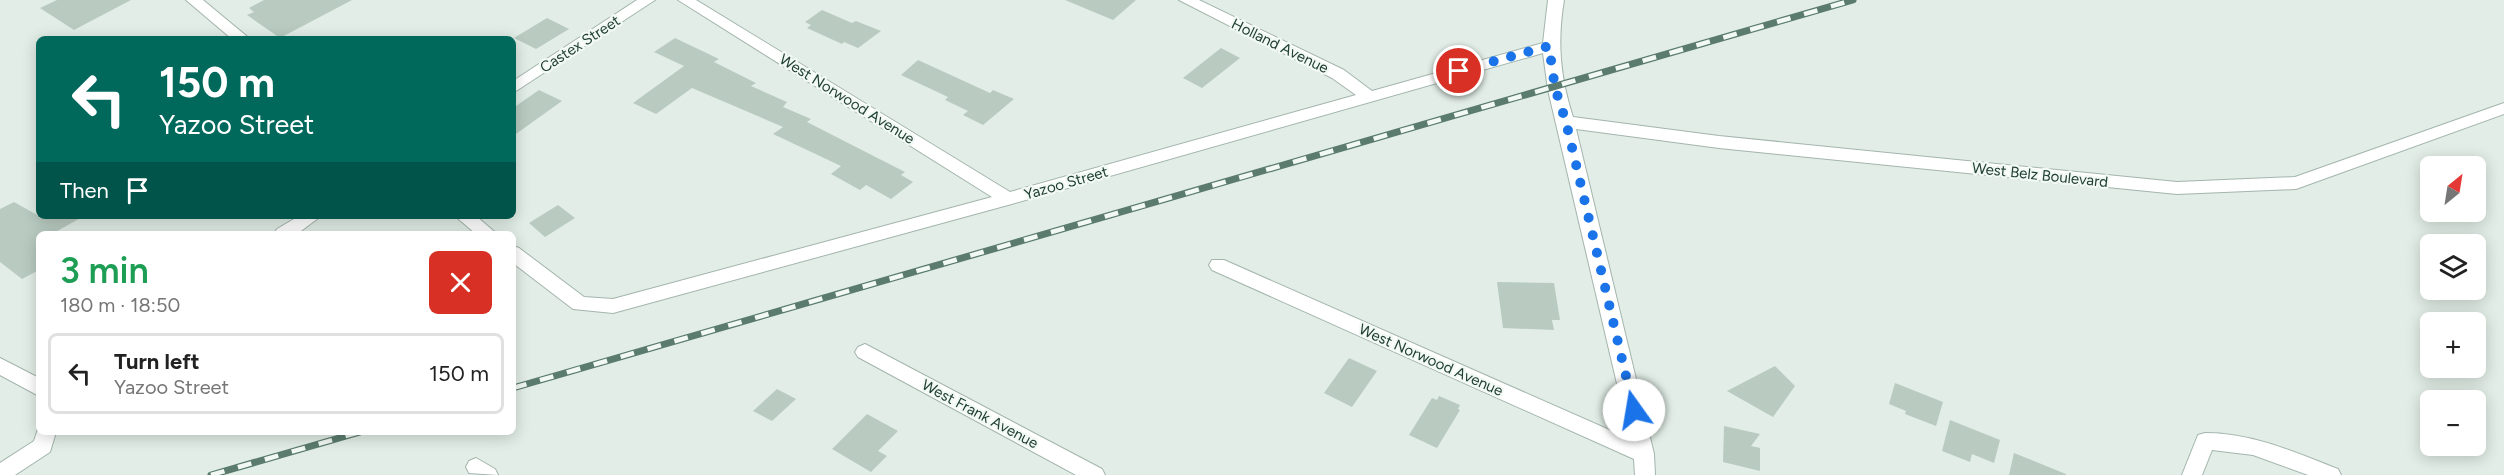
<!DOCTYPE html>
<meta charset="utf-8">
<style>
:root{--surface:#fff;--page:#f6f6f6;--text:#222;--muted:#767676;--line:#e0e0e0}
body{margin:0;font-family:Figtree,sans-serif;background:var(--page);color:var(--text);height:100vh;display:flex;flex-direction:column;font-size:22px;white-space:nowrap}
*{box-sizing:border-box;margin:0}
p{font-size:20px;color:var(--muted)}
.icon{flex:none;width:33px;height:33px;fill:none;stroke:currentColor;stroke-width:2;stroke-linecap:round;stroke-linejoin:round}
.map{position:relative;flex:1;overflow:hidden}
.sheet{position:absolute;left:36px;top:231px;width:480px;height:204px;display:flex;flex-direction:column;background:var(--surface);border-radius:9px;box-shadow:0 3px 15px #0003}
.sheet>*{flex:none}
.top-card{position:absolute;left:36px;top:36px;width:480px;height:183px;border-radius:9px;box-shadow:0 3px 15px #0003;background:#00695c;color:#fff;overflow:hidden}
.needle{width:39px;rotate:30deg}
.tools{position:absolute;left:2420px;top:156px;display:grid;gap:12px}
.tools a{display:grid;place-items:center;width:66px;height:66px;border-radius:9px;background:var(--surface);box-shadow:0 3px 15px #0003;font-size:30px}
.pin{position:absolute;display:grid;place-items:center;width:51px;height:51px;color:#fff;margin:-26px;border:3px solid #fff;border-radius:50%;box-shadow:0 2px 6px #0007}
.me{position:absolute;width:66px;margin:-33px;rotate:347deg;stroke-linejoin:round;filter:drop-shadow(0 0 4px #0008)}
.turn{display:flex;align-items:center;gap:21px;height:126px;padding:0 24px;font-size:27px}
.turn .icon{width:78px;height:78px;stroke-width:2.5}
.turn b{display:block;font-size:42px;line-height:51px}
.then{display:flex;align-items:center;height:57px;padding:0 24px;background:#0003;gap:12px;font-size:22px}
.round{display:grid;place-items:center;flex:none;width:63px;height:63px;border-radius:9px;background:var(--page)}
.head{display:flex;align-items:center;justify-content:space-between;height:102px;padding:0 24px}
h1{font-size:36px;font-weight:600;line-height:45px;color:#1e9e55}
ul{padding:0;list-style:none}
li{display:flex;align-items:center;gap:18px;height:81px;margin:0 12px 9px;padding:0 12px;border:3px solid var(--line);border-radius:9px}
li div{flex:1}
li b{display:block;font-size:22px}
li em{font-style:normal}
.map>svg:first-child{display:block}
.building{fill:#b9cbc1}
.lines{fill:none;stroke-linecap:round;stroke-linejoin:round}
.minor-casing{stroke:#a3b5ad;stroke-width:2}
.minor{fill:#fff;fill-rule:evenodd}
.rail-casing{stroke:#5a7b6e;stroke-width:7}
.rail{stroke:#f2f9f5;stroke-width:4.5;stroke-dasharray:14;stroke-linecap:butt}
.route{stroke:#1a73e8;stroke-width:10;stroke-dasharray:0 18}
.labels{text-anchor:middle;stroke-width:4.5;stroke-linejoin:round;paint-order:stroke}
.street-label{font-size:15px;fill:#203f33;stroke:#f2f9f5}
</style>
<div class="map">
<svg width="2504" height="475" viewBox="0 0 2504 475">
<rect width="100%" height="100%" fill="#e1ede6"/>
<g class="building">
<path d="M 57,0 L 131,0 L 74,30 L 40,8 Z"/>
<path d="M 264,0 L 352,0 L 280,38 L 247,15 L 254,12 L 249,8 Z"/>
<path d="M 1065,0 L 1136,0 L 1113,20 Z"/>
<path d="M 822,10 L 852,23 L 856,21 L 881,31 L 858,48 L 844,42 L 842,44 L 807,28 L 811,25 L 805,22 Z"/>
<path d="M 547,18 L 569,29 L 536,49 L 514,38 Z"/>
<path d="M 675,38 L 719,59 L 714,62 L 756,83 L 751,86 L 787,102 L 783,107 L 811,119 L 807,122 L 905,172 L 901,175 L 913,182 L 891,199 L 866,185 L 860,190 L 831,174 L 841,166 L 773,134 L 783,127 L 692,88 L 656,114 L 633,103 L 684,66 L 654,52 Z"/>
<path d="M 1221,48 L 1240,58 L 1202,88 L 1183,78 Z"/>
<path d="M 918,60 L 990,93 L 993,90 L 1014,99 L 983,125 L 963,115 L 968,111 L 945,100 L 948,97 L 901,75 Z"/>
<path d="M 539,90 L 562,101 L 513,136 L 513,104 L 516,106 Z"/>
<path d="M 14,202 L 39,216 L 84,216 L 52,234 L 39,234 L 39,270 L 22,279 L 0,262 L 0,209 Z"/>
<path d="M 558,205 L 575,218 L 545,237 L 529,223 Z"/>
<path d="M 1497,282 L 1554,283 L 1560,320 L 1552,320 L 1554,330 L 1503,328 Z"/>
<path d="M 1349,358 L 1377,371 L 1352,407 L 1324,393 Z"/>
<path d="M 1775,366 L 1795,386 L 1773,417 L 1727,391 Z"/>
<path d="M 1895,383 L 1943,402 L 1936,426 L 1905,414 L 1906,411 L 1889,404 Z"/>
<path d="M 777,389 L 796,399 L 772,421 L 753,411 Z"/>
<path d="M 1439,396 L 1460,405 L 1458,409 L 1460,410 L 1437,448 L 1409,435 L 1432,398 L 1437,400 Z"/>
<path d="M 867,414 L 898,431 L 878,451 L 887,456 L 871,472 L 832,449 Z"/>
<path d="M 1950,420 L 2000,440 L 1994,463 L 1972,454 L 1970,462 L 1942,451 Z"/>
<path d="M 1724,426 L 1760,434 L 1751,446 L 1760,448 L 1760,471 L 1723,462 Z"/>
<path d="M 2014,453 L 2066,474 L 2066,475 L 2009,475 Z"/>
</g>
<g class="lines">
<g class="minor-casing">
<g id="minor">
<path d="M 186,0 L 203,0 L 250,39 L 232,39 Z"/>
<path d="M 637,0 L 655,0 L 513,93 L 513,81 Z"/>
<path d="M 678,0 L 696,0 L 1010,192 L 1356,95 L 1332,78 L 1179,0 L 1199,0 L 1344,70 L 1372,91 L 1543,43 L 1548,0 L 1564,0 C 1557,42 1560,77 1573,117 L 1719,136 L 2177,182 L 2295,177 L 2504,103 L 2504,114 L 2296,189 L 2177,194 L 1719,148 L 1576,129 L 1654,454 L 1655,475 L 1635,475 L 1634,459 L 1212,270 L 1209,265 L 1212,260 L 1224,260 L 1630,439 L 1548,90 L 1543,53 L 1008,205 L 613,313 L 573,309 L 513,263 L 513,246 L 519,248 L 584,297 L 613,299 L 992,197 Z"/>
<path d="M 299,216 L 321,216 L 297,234 L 274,234 L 277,229 Z"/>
<path d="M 455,216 L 476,216 L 497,234 L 476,234 Z"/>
<path d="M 865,344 L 1102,469 L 1105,475 L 1076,475 L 858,357 L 855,352 L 858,347 Z"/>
<path d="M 0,358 L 39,378 L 39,396 L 0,375 Z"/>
<path d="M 39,426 L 39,432 L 56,432 L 50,452 L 15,475 L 0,475 L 0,463 L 34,441 Z"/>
<path d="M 2205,433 C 2252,433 2295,452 2338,469 L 2341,475 L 2308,475 L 2253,455 L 2212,450 L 2202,475 L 2182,475 L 2198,435 Z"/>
<path d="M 476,458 L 495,469 L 498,475 L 469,473 L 466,467 L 469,461 Z"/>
</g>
</g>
<use href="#minor" class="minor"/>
<g class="rail-casing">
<g id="rail">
<path d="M 513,388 L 1853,0"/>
<path d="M 211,475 L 360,432"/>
</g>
</g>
<use href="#rail" class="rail"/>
</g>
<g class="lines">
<path class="route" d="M 1459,71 L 1549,46 L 1555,88 L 1566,122 L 1634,410"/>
</g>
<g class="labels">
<g class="street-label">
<text transform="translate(580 44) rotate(-33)" y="5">Castex Street</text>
<text transform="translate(1280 46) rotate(26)" y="5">Holland Avenue</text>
<text transform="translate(847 99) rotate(32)" y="5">West Norwood Avenue</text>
<text transform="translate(2040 175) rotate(6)" y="5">West Belz Boulevard</text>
<text transform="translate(1066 183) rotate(-16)" y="5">Yazoo Street</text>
<text transform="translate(1431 360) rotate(24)" y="5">West Norwood Avenue</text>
<text transform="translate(980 414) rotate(28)" y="5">West Frank Avenue</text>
</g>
</g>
</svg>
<div class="tools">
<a><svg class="needle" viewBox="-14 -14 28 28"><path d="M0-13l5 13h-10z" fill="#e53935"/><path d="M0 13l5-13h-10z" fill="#767676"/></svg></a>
<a><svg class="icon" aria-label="layers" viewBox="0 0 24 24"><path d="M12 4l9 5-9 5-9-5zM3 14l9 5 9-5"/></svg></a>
<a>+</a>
<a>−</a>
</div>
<div class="pin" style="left:1459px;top:71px;background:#d93025"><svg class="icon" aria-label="arrive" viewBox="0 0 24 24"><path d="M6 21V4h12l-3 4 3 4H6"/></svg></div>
<svg class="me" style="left:1634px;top:410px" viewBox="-20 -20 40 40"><circle r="19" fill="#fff"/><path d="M0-13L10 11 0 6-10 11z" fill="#1a73e8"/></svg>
<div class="top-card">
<div class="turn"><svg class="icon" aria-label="left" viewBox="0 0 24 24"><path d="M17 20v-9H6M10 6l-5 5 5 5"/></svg><div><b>150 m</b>Yazoo Street</div></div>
<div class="then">Then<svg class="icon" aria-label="arrive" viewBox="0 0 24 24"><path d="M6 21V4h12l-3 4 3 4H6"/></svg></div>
</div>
<section class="sheet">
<div class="head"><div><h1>3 min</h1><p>180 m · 18:50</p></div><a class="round" style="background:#d93025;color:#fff"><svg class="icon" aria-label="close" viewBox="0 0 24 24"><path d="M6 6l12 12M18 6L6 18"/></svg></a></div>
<ul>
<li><svg class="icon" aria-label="left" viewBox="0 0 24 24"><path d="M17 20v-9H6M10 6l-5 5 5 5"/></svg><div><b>Turn left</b><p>Yazoo Street</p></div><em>150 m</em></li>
</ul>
</section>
</div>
